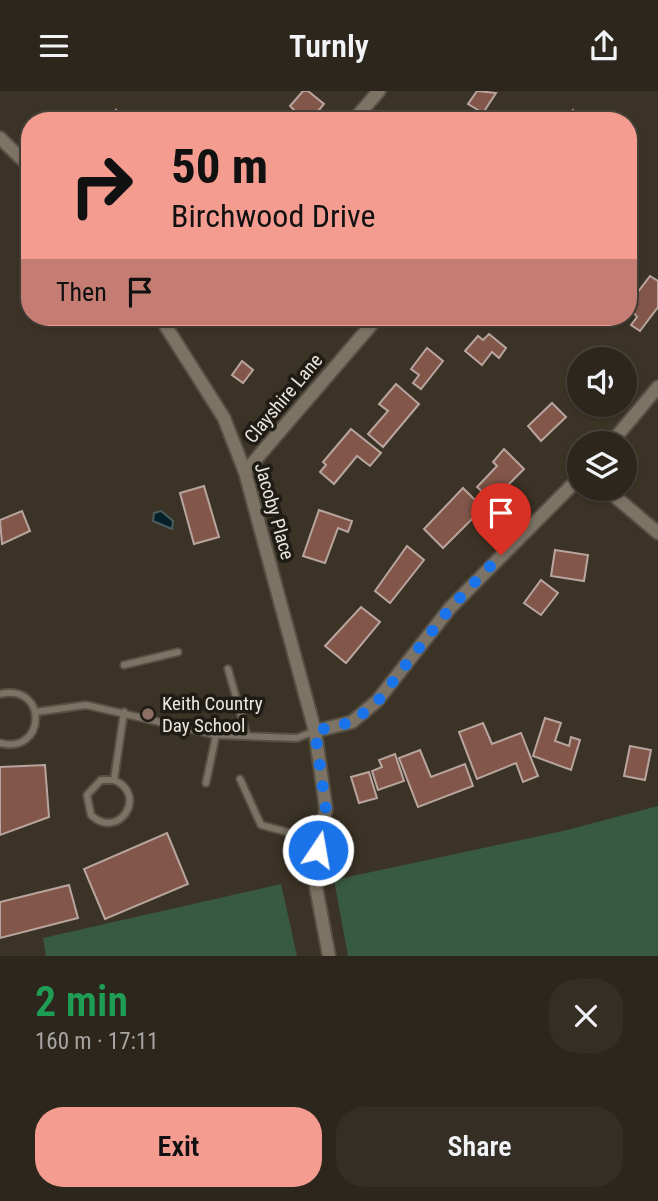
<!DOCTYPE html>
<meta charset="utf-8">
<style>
:root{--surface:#2c261c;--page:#342e25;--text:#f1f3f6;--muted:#a6a5a3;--line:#48433b;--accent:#f59c90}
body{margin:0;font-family:"Roboto Condensed",sans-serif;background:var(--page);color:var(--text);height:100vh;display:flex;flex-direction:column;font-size:26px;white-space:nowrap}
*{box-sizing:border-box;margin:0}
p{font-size:23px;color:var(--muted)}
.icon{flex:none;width:38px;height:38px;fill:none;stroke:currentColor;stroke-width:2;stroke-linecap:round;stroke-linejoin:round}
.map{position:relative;height:865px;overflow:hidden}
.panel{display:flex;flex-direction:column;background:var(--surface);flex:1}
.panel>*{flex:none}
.hud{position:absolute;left:21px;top:21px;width:616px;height:214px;border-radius:28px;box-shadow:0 2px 5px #0004,0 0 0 2px var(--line);background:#f59c90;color:#111;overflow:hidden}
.controls{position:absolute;left:567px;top:256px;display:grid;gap:14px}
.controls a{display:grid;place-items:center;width:70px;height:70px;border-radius:50%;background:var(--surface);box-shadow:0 2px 5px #0004,0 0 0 2px var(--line);font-size:35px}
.pin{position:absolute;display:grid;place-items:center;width:60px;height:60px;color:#fff;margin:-72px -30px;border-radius:50% 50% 50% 0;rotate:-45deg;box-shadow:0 0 7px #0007}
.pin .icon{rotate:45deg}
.me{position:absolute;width:77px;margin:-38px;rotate:12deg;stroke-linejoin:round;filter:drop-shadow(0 0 5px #0008)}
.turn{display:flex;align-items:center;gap:24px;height:147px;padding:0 35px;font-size:32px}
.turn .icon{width:91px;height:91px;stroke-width:2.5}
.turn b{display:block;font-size:49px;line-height:60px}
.then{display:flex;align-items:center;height:66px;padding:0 35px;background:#0003;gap:14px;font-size:26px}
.round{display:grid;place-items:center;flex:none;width:74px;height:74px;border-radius:28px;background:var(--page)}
.summary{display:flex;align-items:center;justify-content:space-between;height:119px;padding:0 35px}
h1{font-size:42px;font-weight:600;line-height:52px;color:#1e9e55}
.primary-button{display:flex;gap:14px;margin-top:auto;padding:14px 35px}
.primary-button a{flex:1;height:80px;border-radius:28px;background:var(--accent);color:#111;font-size:28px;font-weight:600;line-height:80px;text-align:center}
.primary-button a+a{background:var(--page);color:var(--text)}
header{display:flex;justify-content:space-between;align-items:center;height:91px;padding:0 35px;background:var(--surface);font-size:32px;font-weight:600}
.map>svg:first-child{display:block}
.green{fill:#395a42}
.water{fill:#052028;stroke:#4a5b5e;stroke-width:2}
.building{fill:#82574a;stroke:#b9a59f;stroke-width:2}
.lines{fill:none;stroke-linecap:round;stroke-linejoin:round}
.service-casing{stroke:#564f44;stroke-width:10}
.minor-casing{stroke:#564f44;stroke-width:16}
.service{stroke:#7c7364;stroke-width:6}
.minor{stroke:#7c7364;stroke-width:12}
.route{stroke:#1a73e8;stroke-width:12;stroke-dasharray:0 21.6}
.education-dot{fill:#8d6e63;stroke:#1f1b15;stroke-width:2.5}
.labels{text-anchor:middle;stroke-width:7;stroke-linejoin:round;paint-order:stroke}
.street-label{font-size:19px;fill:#eae5dd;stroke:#1f1b15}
.poi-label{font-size:19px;fill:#eae5dd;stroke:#1f1b15;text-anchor:start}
</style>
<header><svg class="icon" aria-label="menu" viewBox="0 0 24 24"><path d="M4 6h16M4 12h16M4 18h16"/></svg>Turnly<svg class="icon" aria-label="share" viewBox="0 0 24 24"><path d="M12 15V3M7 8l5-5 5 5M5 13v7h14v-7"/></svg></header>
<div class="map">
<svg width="658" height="865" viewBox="0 0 658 865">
<rect width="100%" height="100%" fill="#3b3325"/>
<g class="green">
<path d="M 658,715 L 658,865 L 348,865 L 334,789 L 563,740 Z"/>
<path d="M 281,793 L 297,865 L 46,865 L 43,847 Z"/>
</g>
<path class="water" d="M 161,420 L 173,430 L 172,438 L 153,430 L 154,422 Z"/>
<g class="building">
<path d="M 303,0 L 308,0 L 324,13 L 310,30 L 289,30 L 295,20 L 290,15 Z"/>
<path d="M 477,0 L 496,2 L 483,22 L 468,13 Z"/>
<path d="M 116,19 L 130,30 L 112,30 Z"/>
<path d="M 573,19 L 587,30 L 566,30 Z"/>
<path d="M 650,185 L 658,190 L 658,216 L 640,240 L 631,234 L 637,226 L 628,214 Z"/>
<path d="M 489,243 L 506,257 L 499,267 L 492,261 L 482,274 L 465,260 L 478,245 L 483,249 Z"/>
<path d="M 427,257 L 443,270 L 421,298 L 413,292 L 419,284 L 411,278 Z"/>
<path d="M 242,270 L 253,279 L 243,292 L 232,284 Z"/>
<path d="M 396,293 L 419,313 L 383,356 L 368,343 L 388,320 L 379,313 Z"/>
<path d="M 552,312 L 566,326 L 541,350 L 528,335 Z"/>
<path d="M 351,338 L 381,362 L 370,375 L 357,365 L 334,393 L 320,381 L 326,374 L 323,371 Z"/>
<path d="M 504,358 L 524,378 L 492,410 L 477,396 L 497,375 L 493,371 Z"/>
<path d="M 204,395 L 219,446 L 194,453 L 180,402 Z"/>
<path d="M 463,397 L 483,417 L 443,457 L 424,438 Z"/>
<path d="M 319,419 L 352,430 L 348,441 L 338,437 L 325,472 L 303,465 Z"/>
<path d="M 22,420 L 30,440 L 2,453 L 0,429 Z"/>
<path d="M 407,455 L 424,469 L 390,512 L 375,500 Z"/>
<path d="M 555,459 L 588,464 L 584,490 L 551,485 Z"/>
<path d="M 541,489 L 558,502 L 541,524 L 524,512 Z"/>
<path d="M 361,516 L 380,531 L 346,572 L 325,555 Z"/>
<path d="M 545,627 L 561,632 L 555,650 L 569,655 L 571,646 L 580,649 L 571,679 L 533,665 Z"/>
<path d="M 483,632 L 492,653 L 521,642 L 538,685 L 523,691 L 516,672 L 477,688 L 459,641 Z"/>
<path d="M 630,655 L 651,659 L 645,689 L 624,685 Z"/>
<path d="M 420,659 L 431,686 L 465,673 L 473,695 L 418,716 L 399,667 Z"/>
<path d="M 395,663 L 404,690 L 378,699 L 372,680 L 382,676 L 379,669 Z"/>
<path d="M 45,674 L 49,726 L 0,744 L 0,676 Z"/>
<path d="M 369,681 L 377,707 L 359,712 L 351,686 Z"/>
<path d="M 167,742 L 188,793 L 105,828 L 84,778 Z"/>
<path d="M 69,794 L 78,827 L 0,847 L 0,811 Z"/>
</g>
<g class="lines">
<g class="service-casing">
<g id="service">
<path d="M 124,574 L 178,561"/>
<path d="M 228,578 L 247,645"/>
<path d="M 0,603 C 49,592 46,664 0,652"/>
<path d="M 36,621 L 86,614 L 216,644 L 297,647 L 315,640"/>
<path d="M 240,688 L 261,734 L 302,745 L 311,774"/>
<path d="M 114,689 C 149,704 118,750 91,724 L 87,704 L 101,689 L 114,689 L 124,621"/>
<path d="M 206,692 L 216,644"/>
</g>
</g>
<g class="minor-casing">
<g id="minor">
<path d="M 353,30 L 379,0"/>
<path d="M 0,47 L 30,76"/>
<path d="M 160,226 L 224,327 L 245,381 L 315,640 L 326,718 L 313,780 L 329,865"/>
<path d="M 611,352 L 658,296"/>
<path d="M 245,381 L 378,226"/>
<path d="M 605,397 L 658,442"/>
<path d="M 315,640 L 352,631 L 377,610 L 450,517 L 579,387"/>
</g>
</g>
<use href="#service" class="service"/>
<use href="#minor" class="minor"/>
</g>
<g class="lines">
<path class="route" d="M 318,759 L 326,719 L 315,640 L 352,631 L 377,611 L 450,517 L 501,464"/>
</g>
<circle class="education-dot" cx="148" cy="623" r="7"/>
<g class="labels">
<g class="street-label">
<text transform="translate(283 307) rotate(-50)" y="7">Clayshire Lane</text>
<text transform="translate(275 420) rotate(74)" y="7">Jacoby Place</text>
</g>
<g class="poi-label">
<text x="162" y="619">Keith Country<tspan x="162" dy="22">Day School</tspan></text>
</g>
</g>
</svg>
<div class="controls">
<a><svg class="icon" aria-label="sound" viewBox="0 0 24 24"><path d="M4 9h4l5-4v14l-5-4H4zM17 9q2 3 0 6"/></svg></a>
<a><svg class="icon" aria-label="layers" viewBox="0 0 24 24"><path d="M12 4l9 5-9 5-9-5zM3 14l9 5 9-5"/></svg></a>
</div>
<div class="pin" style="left:501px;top:464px;background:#d93025"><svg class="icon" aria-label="arrive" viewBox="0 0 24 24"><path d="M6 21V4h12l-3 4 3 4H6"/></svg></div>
<svg class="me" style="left:318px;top:759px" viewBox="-20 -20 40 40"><circle r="17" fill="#1a73e8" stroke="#fff" stroke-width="3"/><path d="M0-11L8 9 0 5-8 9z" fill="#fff"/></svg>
<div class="hud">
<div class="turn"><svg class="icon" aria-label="right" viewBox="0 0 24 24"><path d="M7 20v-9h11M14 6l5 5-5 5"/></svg><div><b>50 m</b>Birchwood Drive</div></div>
<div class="then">Then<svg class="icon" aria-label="arrive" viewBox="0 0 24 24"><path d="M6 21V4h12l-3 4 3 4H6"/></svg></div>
</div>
</div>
<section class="panel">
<div class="summary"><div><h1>2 min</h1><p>160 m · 17:11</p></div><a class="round"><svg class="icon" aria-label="close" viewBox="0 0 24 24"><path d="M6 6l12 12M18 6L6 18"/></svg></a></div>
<div class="primary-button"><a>Exit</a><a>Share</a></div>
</section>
